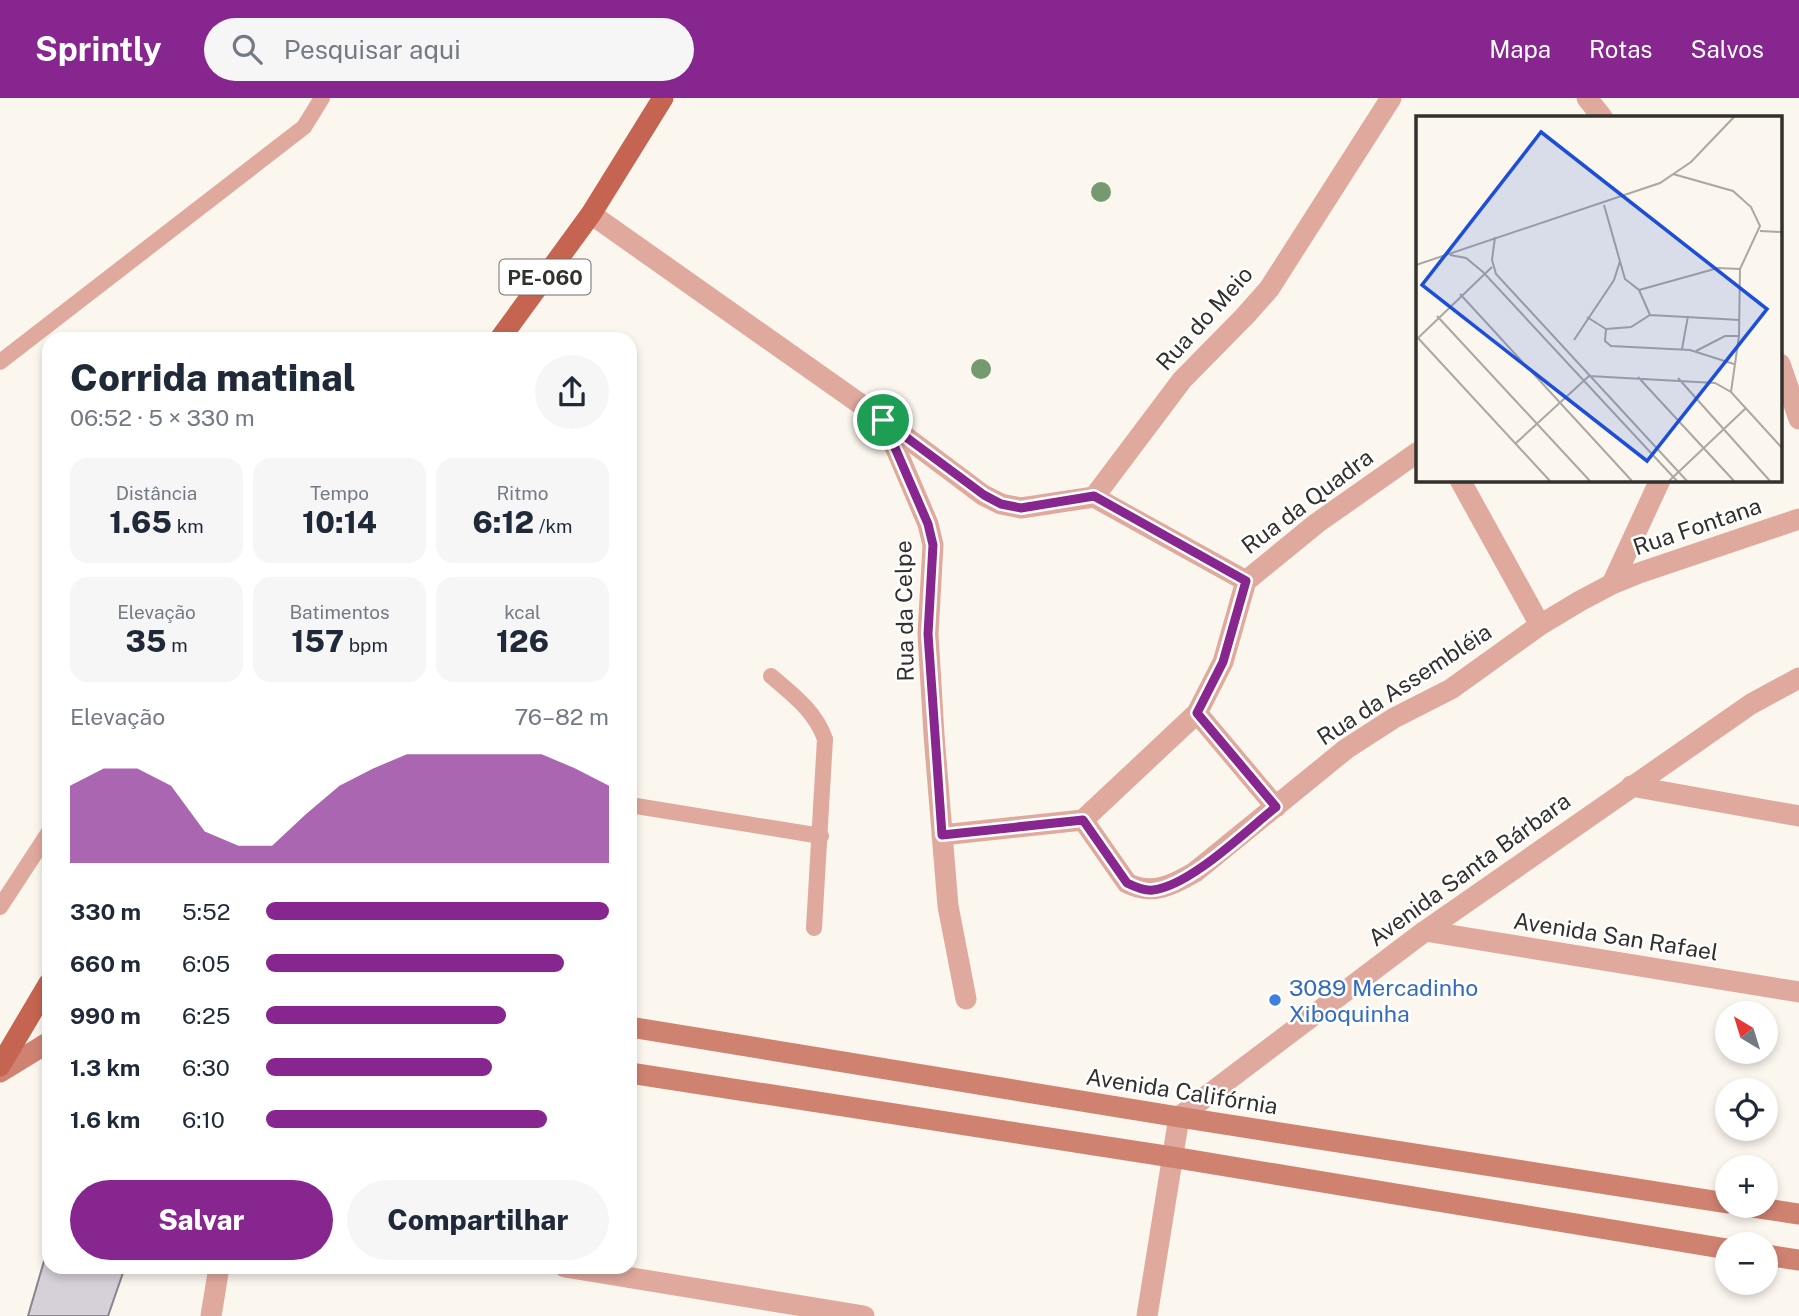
<!DOCTYPE html>
<html lang="pt">
<meta charset="utf-8">
<style>
body{margin:0;font-family:"Public Sans",sans-serif;background:#f6f6f7;color:#1f2937;height:100vh;display:flex;flex-direction:column;font-size:26px;white-space:nowrap}
*{box-sizing:border-box;margin:0}
p{font-size:23px;color:#747a83}
.icon{flex:none;width:38px;height:38px;fill:none;stroke:currentColor;stroke-width:2;stroke-linecap:round;stroke-linejoin:round}
.map{position:relative;flex:1;overflow:hidden}
.side{position:absolute;left:42px;top:234px;width:595px;height:942px;display:flex;flex-direction:column;background:#fff;border-radius:21px;box-shadow:0 4px 10px #0003}
.side>*{flex:none}
.needle{width:46px;rotate:322deg}
.controls{position:absolute;left:1715px;top:903px;display:grid;gap:14px}
.controls a{display:grid;place-items:center;width:63px;height:63px;border-radius:50%;background:#fff;box-shadow:0 4px 10px #0003;font-size:35px}
.pin{position:absolute;display:grid;place-items:center;width:60px;height:60px;color:#fff;margin:-30px;border:4px solid #fff;border-radius:50%;box-shadow:0 2px 7px #0007}
.round{display:grid;place-items:center;flex:none;width:74px;height:74px;border-radius:37px;background:#f6f6f7}
.head{display:flex;align-items:center;justify-content:space-between;height:119px;padding:0 28px}
h1{font-size:38px;font-weight:800;line-height:52px}
.metrics{display:grid;grid-template-columns:repeat(3,1fr);gap:10px;height:119px;padding:7px 28px}
.metrics div{display:grid;align-content:center;border-radius:18px;background:#f6f6f7;text-align:center}
.metrics b{font-size:30px;font-weight:800}
.metrics small{font-size:19px;font-weight:400}
.metrics p{font-size:19px}
.chart{height:196px;padding:14px 28px}
.chart p{display:flex;justify-content:space-between}
.chart svg{width:100%;height:126px;margin-top:7px;fill:#87268f;opacity:.7}
.primary-button{display:flex;gap:14px;margin-top:auto;padding:14px 28px}
.primary-button a{flex:1;height:80px;border-radius:42px;background:#87268f;color:#fff;font-size:28px;font-weight:800;line-height:80px;text-align:center}
.primary-button a+a{background:#f6f6f7;color:#1f2937}
ul{padding:0 28px;list-style:none;font-size:23px}
li{display:grid;grid-template-columns:112px 84px 1fr;align-items:center;height:52px}
li i{height:18px;border-radius:9px;background:#87268f}
header{display:flex;align-items:center;gap:42px;box-sizing:border-box;height:98px;padding:0 35px;background:#87268f;color:#fff}
header strong{font-size:33px}
nav{display:flex;gap:38px;margin-inline-start:auto;font-size:24px}
.search{width:490px;height:63px;background:#f6f6f7;display:flex;align-items:center;gap:18px;box-sizing:border-box;padding:0 24px;border-radius:38px;color:#747a83;font-size:26px}
.map>svg:first-child{display:block}
</style>
<header>
<strong>Sprintly</strong>
<div class="search"><svg class="icon" aria-label="search" viewBox="0 0 24 24"><circle cx="10" cy="10" r="6"/><path d="M15 15l6 6"/></svg>Pesquisar aqui</div>
<nav><a>Mapa</a><a>Rotas</a><a>Salvos</a></nav>
</header>
<div class="map">
<svg width="1799" height="1218" viewBox="0 0 1799 1218">
<rect width="100%" height="100%" fill="#fbf6ee"/>
<path fill="#d6d1d9" stroke="#8a848c" stroke-width="2" d="M49,1146v23h76l-17,49h-80z"/>
<g fill="none" stroke-linecap="round" stroke-linejoin="round">
<path stroke="#e0a99d" stroke-width="16" d="M0,264l304,-235 18,-29
M771,578c22,19 44,35 54,63l-11,189
M630,707l191,31
M0,809l49,-75"/>
<path stroke="#e0a99d" stroke-width="21" d="M1587,0l15,19
M591,116l292,206 100,75 18,9 20,4 73,-11 152,84
M1780,266l19,55
M884,323l44,103 5,21 -5,89 6,101 14,171 18,93
M1460,382l80,145
M1094,399l88,-117 62,-63 25,-28 122,-191
M1612,486l48,-104
M1197,615l79,94
M1631,688l168,30
M1083,722l44,63c25,13 46,2 68,-11l151,-123 48,-31 57,-29 89,-64 40,-24 32,-17 27,-11 160,-54
M942,737l141,-15 114,-107 26,-51 23,-81 71,-58 101,-71
M1425,833l374,61
M565,1169l299,49
M211,1218l8,-49
M1147,1218l32,-199 246,-186 326,-227 48,-26"/>
<path stroke="#d08271" stroke-width="21" d="M630,929l549,90 548,86
M0,974l49,-30
M630,975l542,84 555,92
M1746,1108l53,8
M1766,1157l33,5"/>
<path stroke="#c46451" stroke-width="21" d="M499,242l92,-126 72,-116
M0,968l49,-83"/>
</g>
<g fill="#759a70">
<circle cx="1101" cy="94" r="10"/>
<circle cx="981" cy="271" r="10"/>
</g>
<g fill="none" stroke-linecap="round" stroke-linejoin="round">
<defs>
<path id="route" d="M883,322l101,75 17,9 20,4 73,-12 152,85 -23,81 -26,51 79,94c-29,23 -86,79 -123,83 -9,1 -18,-3 -26,-7l-44,-63 -141,15 -14,-201 5,-89 -5,-21z"/>
</defs>
<use href="#route" stroke="#fff" stroke-width="14"/>
<use href="#route" stroke="#87268f" stroke-width="9"/>
</g>
<circle fill="#3f7fe0" stroke="#fff" stroke-width="2.5" cx="1275" cy="902" r="7"/>
<g text-anchor="middle" dominant-baseline="central" stroke-width="5" stroke-linejoin="round" paint-order="stroke">
<rect fill="#fff" stroke="#706f6c" stroke-width="2" x="499.5" y="161.5" width="91" height="35" rx="5"/>
<g font-size="21" font-weight="bold" fill="#33312d">
<text x="545" y="179">PE-060</text>
</g>
<g font-size="23" fill="#33312d" stroke="#fff">
<text transform="translate(1204 220) rotate(-48)">Rua do Meio</text>
<text transform="translate(1307 403) rotate(-37)">Rua da Quadra</text>
<text transform="translate(1697 428) rotate(-19)">Rua Fontana</text>
<text transform="translate(904 513) rotate(-91)">Rua da Celpe</text>
<text transform="translate(1404 586) rotate(-33)">Rua da Assembléia</text>
<text transform="translate(1469 771) rotate(-36)">Avenida Santa Bárbara</text>
<text transform="translate(1616 838) rotate(9)">Avenida San Rafael</text>
<text transform="translate(1182 993) rotate(9)">Avenida Califórnia</text>
</g>
<g font-size="23" fill="#366cbe" stroke="#fff" text-anchor="start">
<text x="1289" y="889">3089 Mercadinho<tspan x="1289" dy="26">Xiboquinha</tspan></text>
</g>
</g>
<g transform="translate(1416 18)">
<rect width="366" height="366" fill="#fbf6ee"/>
<path fill="none" stroke="#aba7a1" stroke-width="2" d="M257,58l60,17 18,16 9,19 -20,43 -1,67 -8,56M188,89l21,74 14,11 11,25M344,115l22,1M79,121l-3,23 4,14 191,207M34,139l16,3 17,14 194,209M0,149l244,-82 31,-21 43,-45M76,151l-74,71 132,143M223,174l79,-22 22,1M44,178l172,187M21,200l153,165M171,201l19,12 25,-2 19,-12 90,5M190,213l-1,12 6,5 79,4 44,14M158,224l40,-60 6,-19M266,233l6,-33M280,235l29,-15h14M222,261l96,104M262,262l92,103M99,328l74,-68 126,7 16,9 51,56M253,365l77,-73"/>
<path fill="#1d4ed8" fill-opacity="0.15" stroke="#1d4ed8" stroke-width="3.5" d="M125,16l226,177 -120,152 -225,-176z"/>
<rect width="366" height="366" fill="none" stroke="#33312d" stroke-width="3.5"/>
</g>
</svg>
<div class="controls">
<a><svg class="needle" viewBox="-14 -14 28 28"><path d="M0-13l5 13h-10z" fill="#e53935"/><path d="M0 13l5-13h-10z" fill="#747a83"/></svg></a>
<a><svg class="icon" aria-label="locate" viewBox="0 0 24 24"><circle cx="12" cy="12" r="6"/><path d="M12 2v4M12 18v4M2 12h4M18 12h4"/></svg></a>
<a>+</a>
<a>−</a>
</div>
<div class="pin" style="left:883px;top:322px;background:#1e9e55"><svg class="icon" aria-label="arrive" viewBox="0 0 24 24"><path d="M6 21V4h12l-3 4 3 4H6"/></svg></div>
<section class="side">
<div class="head"><div><h1>Corrida matinal</h1><p>06:52 · 5 × 330 m</p></div><a class="round"><svg class="icon" aria-label="share" viewBox="0 0 24 24"><path d="M12 15V3M7 8l5-5 5 5M5 13v7h14v-7"/></svg></a></div>
<div class="metrics">
<div><p>Distância</p><b>1.65<small> km</small></b></div>
<div><p>Tempo</p><b>10:14</b></div>
<div><p>Ritmo</p><b>6:12<small> /km</small></b></div>
</div>
<div class="metrics">
<div><p>Elevação</p><b>35<small> m</small></b></div>
<div><p>Batimentos</p><b>157<small> bpm</small></b></div>
<div><p>kcal</p><b>126</b></div>
</div>
<div class="chart"><p><span>Elevação</span>76–82 m</p>
<svg viewBox="0 0 160 44" preserveAspectRatio="none"><path d="M0 44V17L10 11L20 11L30 17L40 33L50 38L60 38L70 27L80 17L90 11L100 6L110 6L120 6L130 6L140 6L150 11L160 17V44z"/></svg>
</div>
<ul>
<li><b>330 m</b>5:52<i style="width:100%"></i></li>
<li><b>660 m</b>6:05<i style="width:87%"></i></li>
<li><b>990 m</b>6:25<i style="width:70%"></i></li>
<li><b>1.3 km</b>6:30<i style="width:66%"></i></li>
<li><b>1.6 km</b>6:10<i style="width:82%"></i></li>
</ul>
<div class="primary-button"><a>Salvar</a><a>Compartilhar</a></div>
</section>
</div>
